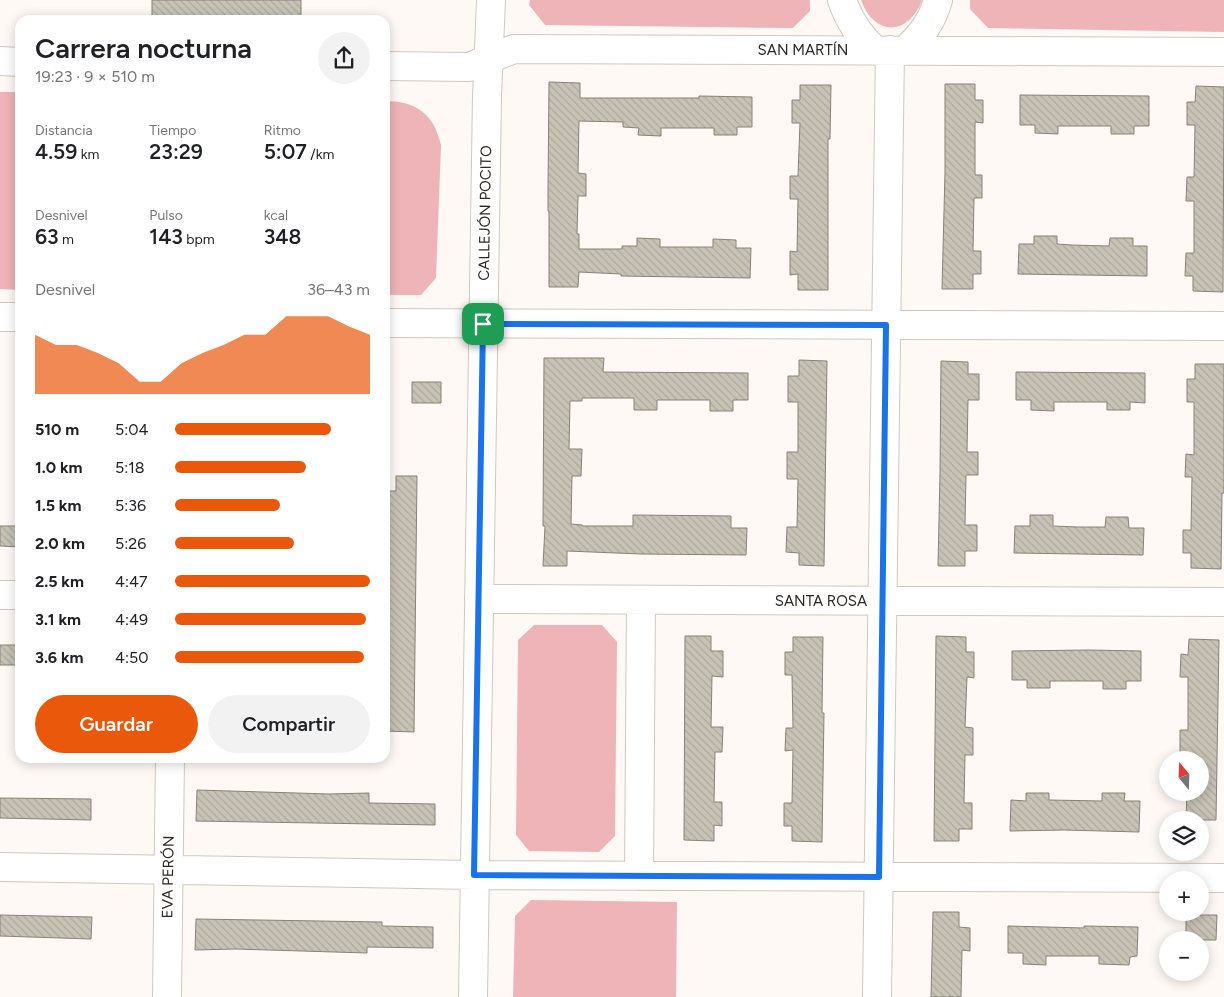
<!DOCTYPE html>
<html lang="es">
<meta charset="utf-8">
<style>
body{margin:0;font-family:Figtree,sans-serif;background:#f2f2f2;color:#202124;height:100vh;display:flex;flex-direction:column;font-size:19px;white-space:nowrap}
*{box-sizing:border-box;margin:0}
p{font-size:16px;color:#757577}
.icon{flex:none;width:28px;height:28px;fill:none;stroke:currentColor;stroke-width:2;stroke-linecap:round;stroke-linejoin:round}
.map{position:relative;flex:1;overflow:hidden}
.side{position:absolute;left:15px;top:15px;width:375px;height:748px;display:flex;flex-direction:column;background:#fff;border-radius:15px;box-shadow:0 2px 12px #0003}
.side>*{flex:none}
.needle{width:32px;rotate:341deg}
.controls{position:absolute;left:1159px;top:751px;display:grid;gap:10px}
.controls a{display:grid;place-items:center;width:50px;height:50px;border-radius:50%;background:#fff;box-shadow:0 2px 12px #0003;font-size:25px}
.pin{position:absolute;display:grid;place-items:center;width:42px;height:42px;color:#fff;margin:-21px;border-radius:10px;box-shadow:0 2px 8px #0006}
.round{display:grid;place-items:center;flex:none;width:52px;height:52px;border-radius:26px;background:#f2f2f2}
.summary{display:flex;align-items:center;justify-content:space-between;height:85px;padding:0 20px}
h1{font-size:28px;font-weight:600;line-height:38px}
.stats{display:grid;grid-template-columns:repeat(3,1fr);gap:8px;height:85px;padding:5px 20px}
.stats div{display:grid;align-content:center}
.stats b{font-size:21px;font-weight:600}
.stats small{font-size:14px;font-weight:400}
.stats p{font-size:14px}
.chart{height:140px;padding:10px 20px}
.chart p{display:flex;justify-content:space-between}
.chart svg{width:100%;height:90px;margin-top:5px;fill:#ea580c;opacity:.7}
.primary-button{display:flex;gap:10px;margin-top:auto;padding:10px 20px}
.primary-button a{flex:1;height:58px;border-radius:30px;background:#ea580c;color:#fff;font-size:20px;font-weight:600;line-height:58px;text-align:center}
.primary-button a+a{background:#f2f2f2;color:#202124}
ul{padding:0 20px;list-style:none;font-size:16px}
li{display:grid;grid-template-columns:80px 60px 1fr;align-items:center;height:38px}
li i{height:12px;border-radius:6px;background:#ea580c}
.map>svg:first-child{display:block}
</style>
<div class="map">
<svg width="1224" height="997" viewBox="0 0 1224 997">
<defs>
<pattern id="building-back-hatch" width="6" height="6" patternUnits="userSpaceOnUse" patternTransform="scale(1.25)"><rect width="6" height="6" fill="#c9c3b7"/><path d="M-1 5l2 2M0 0l6 6M5-1l2 2" fill="none" stroke="#ada89d"/></pattern>
</defs>
<rect width="100%" height="100%" fill="#fef9f5"/>
<path fill="#efb4b8" d="M530,0h280v11l-17,17 -248,-3 -16,-20z
M861,0h61c-13,36 -48,37 -61,0z
M970,0h254v32l-236,-4 -18,-19z
M0,92h20v198l-20,-1z
M385,101c31,0 49,13 56,44l-5,133 -15,17h-36z
M534,625h68l15,17 -2,194 -16,16 -70,-1 -13,-16 2,-195z
M531,900l146,2 -1,95h-163l2,-81z"/>
<path fill="url(#building-back-hatch)" stroke="#878277" d="M152,0h149v20h-149z
M549,82l31,1v15h119v-2l53,1v30h-15v8h-23v-7h-53v8l-23,-1 1,-7 -16,-1v-5l-44,-1 -1,52 8,1v22h-8l-1,38h2v15h43v-3h15v-8l23,1v8h53v-8l23,1v8h15l-1,30 -129,-2v-2l-42,-2 -1,15h-29v-76h-1v-22z
M945,84h30v16h8v23l-8,-1v53h7v23h-8l-1,53h8v23h-8v15h-31l3,-117z
M800,85h31l-1,54h-2v151h-30v-16l-8,1v-24l7,1 1,-53h-8v-23h8l2,-53h-8v-23h8z
M1196,86l28,1 -1,205 -30,-1v-15h-8l1,-23h8v-52h-8l1,-24h7l1,-52h-8v-23h8z
M1020,95l129,1v30h-15v8h-23v-8h-53v8l-23,-1v-8h-15z
M1034,236h23v8l15,1 37,1 1,-8h23v8h14v30l-129,-2 1,-30h15z
M544,358h60l-1,14 145,1v27h-15v11h-23v-11h-53v10h-23v-12h-52v3h-12l-1,48h13l-1,27h-9l-1,48 11,1v1h51v-11l98,1v12h16l-1,27 -105,-1 -74,-3v15h-24l2,-40h-2z
M799,360l28,1 -3,205 -25,-1v-12l-13,-1 1,-25h10l1,-48h-11v-27h11v-50h-10v-26h11z
M941,361l27,1v12h11v26h-11l-1,52h11v23h-12l-1,50h12v26h-12v15h-27l2,-92z
M1195,364h29v129h-2l-1,76 -30,-1v-15h-8v-23h8l1,-53h-7l1,-23 8,1v-53h-7v-23h8z
M1016,372l129,1v30l-15,-1v8h-23v-8h-53v9l-23,-1v-10h-15z
M412,382h29v21h-29z
M396,476h21l-3,256 -29,-1 2,-240h9z
M1030,515h23v11l24,1h28l1,-10h22l1,11h15l-1,27 -129,-2 1,-27h15z
M0,526h20v21l-20,-1z
M685,636h26v15h12v26l-11,-1 -1,51h12l-1,25h-7l-1,50h8v24l-8,-1v16l-30,-1z
M936,636l30,1v15h8v26l-7,-1 -2,50 8,1v27h-8l-1,48h8v26h-13v12h-25z
M793,637h30l-1,76h2l-2,129 -30,-1v-15h-8v-23h8l1,-53 -8,1 1,-23h7l-1,-53h-7v-23h8z
M1189,639l30,1 -3,180h-30l1,-28h13v-32h-13v-7h-7v-23h8v-53h-8l1,-23 7,1z
M0,645h20v20h-20z
M1088,650l53,1v30h-15v8h-23v-8h-53v7h-23v-8h-15v-29z
M197,790l132,4 40,-1v10l66,1v21l-239,-4z
M1026,793h23v7l53,1v-8h23l-1,8h16l-1,31 -75,-2 -54,1 1,-31 15,1z
M0,798l91,1v21l-91,-2z
M933,912h26v15l11,1v23l-8,-1 -1,47h-30z
M0,915l92,2 -1,22 -91,-3z
M1186,915h31l-1,25h-30z
M196,919l186,3v4l51,1v21l-66,-1v6l-132,-4 -40,1z
M1008,926l76,2v-2l54,1 -1,29 -7,1 -1,8 -30,-1v-8h-53v9l-23,-1v-11h-15z"/>
<g fill="none" stroke-linecap="round" stroke-linejoin="round">
<defs>
<path id="minor" d="M842,0c7,21 18,37 34,51
M904,51c17,-15 28,-29 34,-51
M0,61l20,1
M385,66l84,1 45,-18 710,3
M0,317h20
M385,323l839,3
M0,595h20
M479,599l745,3
M0,867l474,8 750,3
M639,876l2,-276
M167,997l3,-239
M473,997l14,-901 4,-96
M877,997l13,-947"/>
</defs>
<use href="#minor" stroke="#d2c7bf" stroke-width="30"/>
<use href="#minor" stroke="#fff" stroke-width="28"/>
</g>
<g fill="none" stroke-linecap="round" stroke-linejoin="round">
<defs>
<path id="route" d="M483,324l403,1 -7,552 -405,-2z"/>
</defs>
<use href="#route" stroke="#fff" stroke-width="10"/>
<use href="#route" stroke="#1a73e8" stroke-width="6"/>
</g>
<g text-anchor="middle" dominant-baseline="central" stroke-width="5" stroke-linejoin="round" paint-order="stroke">
<g font-size="15" fill="#2b2724" stroke="#fff">
<text x="803" y="50">SAN MARTÍN</text>
<text transform="translate(485 213) rotate(-89)">CALLEJÓN POCITO</text>
<text x="821" y="601">SANTA ROSA</text>
<text transform="translate(168 877) rotate(-89)">EVA PERÓN</text>
</g>
</g>
</svg>
<div class="controls">
<a><svg class="needle" viewBox="-14 -14 28 28"><path d="M0-13l5 13h-10z" fill="#e53935"/><path d="M0 13l5-13h-10z" fill="#757577"/></svg></a>
<a><svg class="icon" aria-label="layers" viewBox="0 0 24 24"><path d="M12 4l9 5-9 5-9-5zM3 14l9 5 9-5"/></svg></a>
<a>+</a>
<a>−</a>
</div>
<div class="pin" style="left:483px;top:324px;background:#1e9e55"><svg class="icon" aria-label="arrive" viewBox="0 0 24 24"><path d="M6 21V4h12l-3 4 3 4H6"/></svg></div>
<section class="side">
<div class="summary"><div><h1>Carrera nocturna</h1><p>19:23 · 9 × 510 m</p></div><a class="round"><svg class="icon" aria-label="share" viewBox="0 0 24 24"><path d="M12 15V3M7 8l5-5 5 5M5 13v7h14v-7"/></svg></a></div>
<div class="stats">
<div><p>Distancia</p><b>4.59<small> km</small></b></div>
<div><p>Tiempo</p><b>23:29</b></div>
<div><p>Ritmo</p><b>5:07<small> /km</small></b></div>
</div>
<div class="stats">
<div><p>Desnivel</p><b>63<small> m</small></b></div>
<div><p>Pulso</p><b>143<small> bpm</small></b></div>
<div><p>kcal</p><b>348</b></div>
</div>
<div class="chart"><p><span>Desnivel</span>36–43 m</p>
<svg viewBox="0 0 160 44" preserveAspectRatio="none"><path d="M0 44V15L10 20L20 20L30 24L40 29L50 38L60 38L70 29L80 24L90 20L100 15L110 15L120 6L130 6L140 6L150 11L160 15V44z"/></svg>
</div>
<ul>
<li><b>510 m</b>5:04<i style="width:80%"></i></li>
<li><b>1.0 km</b>5:18<i style="width:67%"></i></li>
<li><b>1.5 km</b>5:36<i style="width:54%"></i></li>
<li><b>2.0 km</b>5:26<i style="width:61%"></i></li>
<li><b>2.5 km</b>4:47<i style="width:100%"></i></li>
<li><b>3.1 km</b>4:49<i style="width:98%"></i></li>
<li><b>3.6 km</b>4:50<i style="width:97%"></i></li>
</ul>
<div class="primary-button"><a>Guardar</a><a>Compartir</a></div>
</section>
</div>
